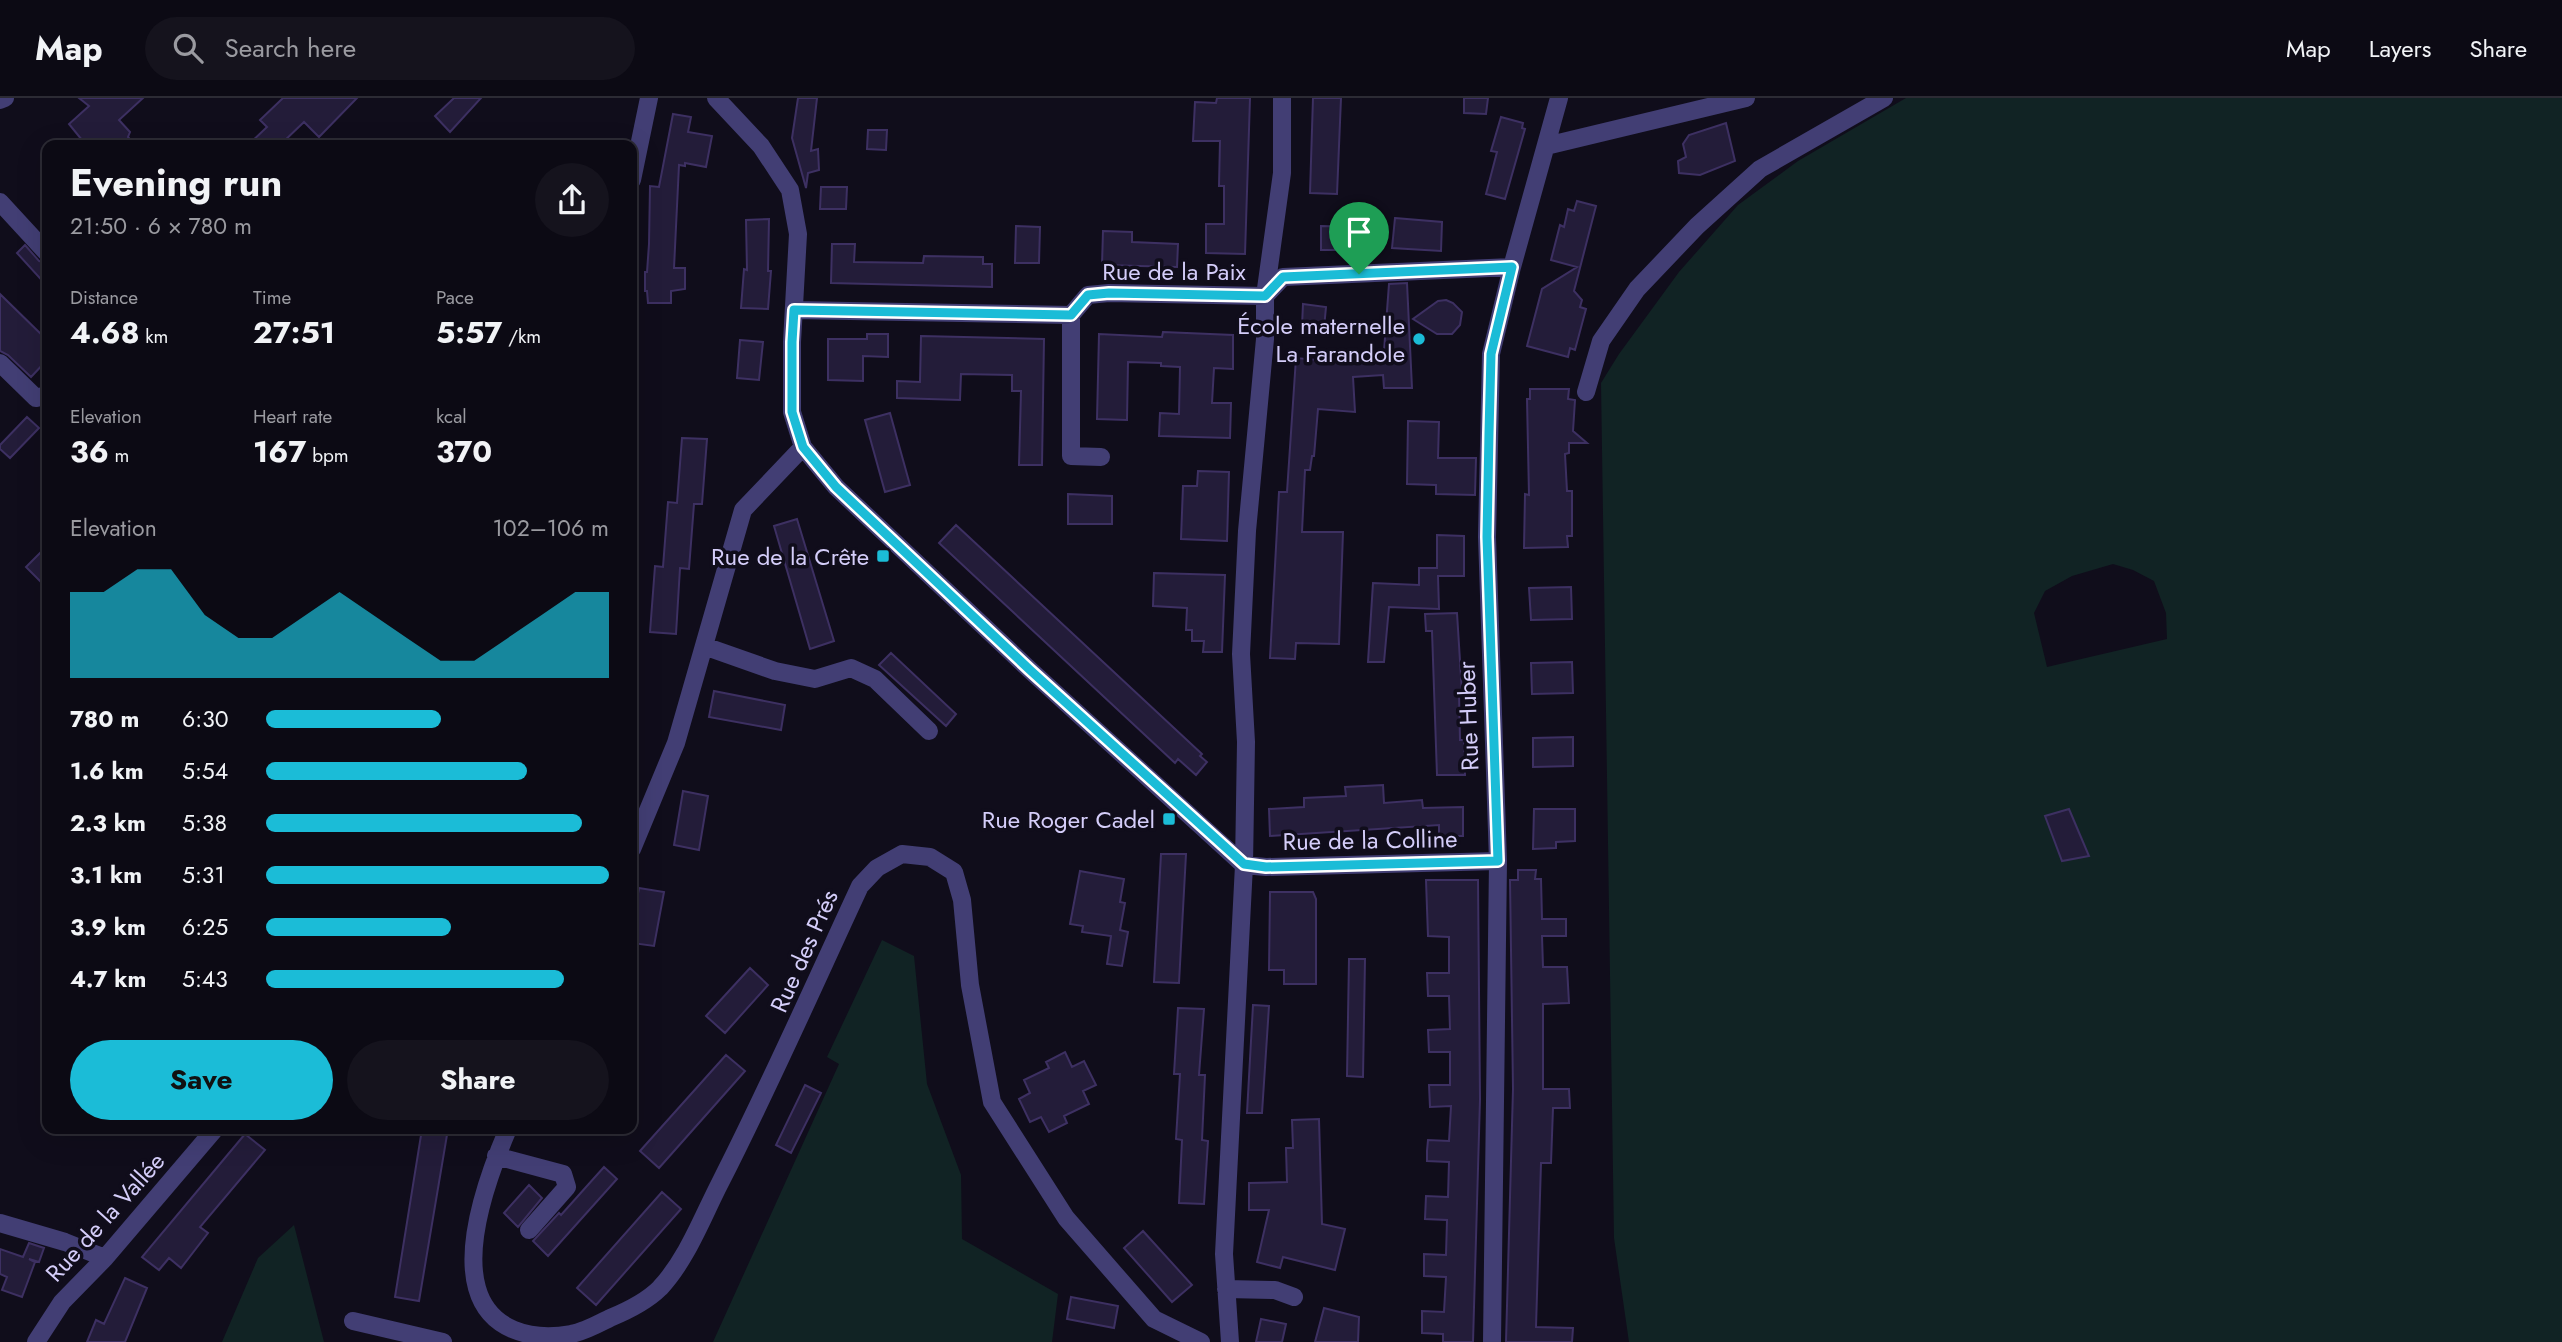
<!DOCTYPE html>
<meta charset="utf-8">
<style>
body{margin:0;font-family:Jost,sans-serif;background:#15131d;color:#f1f3f6;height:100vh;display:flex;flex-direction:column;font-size:26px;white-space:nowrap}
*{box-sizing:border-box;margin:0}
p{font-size:23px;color:#9a9aa0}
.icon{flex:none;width:38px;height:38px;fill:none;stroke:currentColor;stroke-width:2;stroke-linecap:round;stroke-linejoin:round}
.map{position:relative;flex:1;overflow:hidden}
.panel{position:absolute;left:42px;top:42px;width:595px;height:994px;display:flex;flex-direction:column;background:#0c0a14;border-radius:14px;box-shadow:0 7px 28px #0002,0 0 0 2px #2c2b34}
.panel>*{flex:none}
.pin{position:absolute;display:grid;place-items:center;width:60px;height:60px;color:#fff;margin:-72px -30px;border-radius:50% 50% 50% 0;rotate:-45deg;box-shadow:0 0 7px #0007}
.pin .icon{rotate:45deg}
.round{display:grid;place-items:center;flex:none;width:74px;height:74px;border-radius:37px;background:#15131d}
.overview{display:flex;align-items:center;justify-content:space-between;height:119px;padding:0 28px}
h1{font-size:38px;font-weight:700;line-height:52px}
.stats{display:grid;grid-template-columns:repeat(3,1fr);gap:10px;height:119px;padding:7px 28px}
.stats div{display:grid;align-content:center}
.stats b{font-size:30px;font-weight:700}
.stats small{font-size:19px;font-weight:400}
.stats p{font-size:19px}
.chart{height:196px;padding:14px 28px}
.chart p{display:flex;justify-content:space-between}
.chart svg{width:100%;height:126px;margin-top:7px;fill:#1bbcd7;opacity:.7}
.cta{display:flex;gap:14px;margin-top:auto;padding:14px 28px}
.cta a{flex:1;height:80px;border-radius:42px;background:#1bbcd7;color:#111;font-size:28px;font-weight:700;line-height:80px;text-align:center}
.cta a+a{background:#15131d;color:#f1f3f6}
ul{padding:0 28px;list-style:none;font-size:23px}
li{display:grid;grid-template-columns:112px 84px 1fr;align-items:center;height:52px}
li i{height:18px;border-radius:9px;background:#1bbcd7}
header{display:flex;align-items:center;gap:42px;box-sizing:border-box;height:98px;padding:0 35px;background:#0c0a14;border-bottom:2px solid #2c2b34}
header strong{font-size:33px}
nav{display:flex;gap:38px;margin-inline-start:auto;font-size:24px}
.search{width:490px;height:63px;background:#15131d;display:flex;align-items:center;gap:18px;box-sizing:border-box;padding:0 24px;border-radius:38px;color:#9a9aa0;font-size:26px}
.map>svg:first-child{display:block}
</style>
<header>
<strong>Map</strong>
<div class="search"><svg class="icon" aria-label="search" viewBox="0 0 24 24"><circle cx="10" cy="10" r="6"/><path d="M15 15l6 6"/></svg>Search here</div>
<nav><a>Map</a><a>Layers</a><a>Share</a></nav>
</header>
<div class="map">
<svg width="2562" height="1244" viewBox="0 0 2562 1244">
<rect width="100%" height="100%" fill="#100d1b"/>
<path fill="#112324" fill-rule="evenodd" d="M1906,0h656v1244h-933l-15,-104 -13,-855 18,-29 60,-82 59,-67 60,-44zM2113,466l20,6 21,11 12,32 1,26 -120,28 -13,-54 11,-22 27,-15z
M882,842l32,16 13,128 34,91 1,64 96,55 -6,48h-339l126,-278 -12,-7z
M294,1127l30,117h-102l36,-84z"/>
<path fill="#231c39" stroke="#3d3062" stroke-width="2" d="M79,0h64l-24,22 11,12 -2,5 7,8h-49l-17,-21 20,-18z
M283,0h74l-38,39 -15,-15 -24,23h-32l19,-18 -7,-7z
M454,0h27l-31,34 -15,-16z
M798,0h19l-6,53 7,-2 1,21 -11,3 -2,15 -14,-50z
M1217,0h33l-5,156 -39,-1v-29h18v-38h-5l1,-45h-27l2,-39 21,1z
M1313,0h28l-4,96 -27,-1z
M1464,0h24l-2,16 -22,-1z
M673,16l18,3 -3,15 24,4 -6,31 -21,-4v3l-6,-1 -5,103h11v21l-14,2v12h-23l-1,-12h-2v-19h2l2,-28 1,-58 9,1z
M1501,19l22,6 -1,5 3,1 -20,70 -19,-5 11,-42 -6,-1z
M1726,25l9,38 -35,14 -21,-2 -1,-12 8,-4 -3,-13 6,-9z
M868,32h19l-1,20 -19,-1z
M821,89h26l-1,22h-26z
M1577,103l19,5 -22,85 8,9 -2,7 6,2 -11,41 -5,-2 -2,9 -41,-11 15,-57 35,-22 -26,-7 9,-35 4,2 4,-18 6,2z
M1395,120l47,4 -1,29 -49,-3z
M769,121l-1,52h3l-3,38 -27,-1 3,-39 3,1 -1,-50z
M1016,128l24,1 -1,36h-24z
M1321,128l42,1 -1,23h-41z
M1103,133l29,1v10l46,2 -1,23 -75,-2z
M832,146h23l-1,18 69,1 1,-7 59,1v7h9v23l-161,-4z
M25,147l14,16 8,3v22l-30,-33z
M1407,185l5,105h-28l-1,-13 -30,2 2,35 -37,-3 -4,47h-2l-2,14h-5l-3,62h41l-4,112 -43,-1 -1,16 -25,-1 9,-166h8l9,-134 56,5 -1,-12h33l5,-67z
M0,196l47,46v20l-16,17 -23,-22 -8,-4z
M1446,202l7,3 9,9 -2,13 -8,9h-15l-24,-15 25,-18z
M1303,206l23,3 -2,21 -22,-2z
M1163,234l70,3v34l-19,-1 -2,35h19l-1,35 -71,-2 1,-23 19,1 1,-47 -19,-1v-3l-33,-1 -1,58 -30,-1 2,-85 63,3z
M867,236h21v23l-25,-1v25l-35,-1v-41h39z
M921,238l123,3 -2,126h-23l2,-74h-9v-16l-51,-1 -1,26 -63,-2v-17l23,1z
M740,242l23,2 -4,38 -22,-2z
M1530,291h39l-1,10 7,1 -2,31 14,12h-18v10l-4,1 2,37h5v45h-5l1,11 -44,1 1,-54 4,1 -2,-96h3z
M890,315l20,72 -25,7 -20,-72z
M27,319l12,11 -29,30 -10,-9v-4z
M1408,323l31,1 -1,36h38l-1,37 -39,-1v-9l-29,-1z
M682,340l25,1 -5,65h-8l-5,65 -9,-1 -4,66 -26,-2 5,-66 8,1 5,-65 9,1z
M1198,373l31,1 -2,69 -46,-2 2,-53h14z
M1068,396l44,2v28h-44z
M797,421l37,122 -24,8 -36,-123z
M956,427l246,229 -2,2 7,6 -11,13 -18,-16 -3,4 -236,-220z
M1437,437l27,1v40h-26l1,33 -50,-2 -5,55h-16l5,-79 46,2v-17h18z
M47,448v42l-21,-21z
M1154,475l71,2 -3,77h-19l1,-11h-12v-11h-6l1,-22 -34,-2z
M1571,489l1,32 -41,1 -2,-32z
M1457,515l5,80h-3l1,47h4l1,35h-28l-5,-144h-6l-1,-17z
M891,555l65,61 -10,12 -67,-61z
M1572,564l1,31 -41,1 -1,-31z
M714,593l71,14 -4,25 -72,-13z
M1573,639v29l-40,1v-29z
M1383,687l1,18 38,-3 1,8 40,-1v29h-24v-11l-169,11 -1,-27 35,-2v-9l42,-2 -1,-9z
M683,693l25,5 -9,54 -25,-5z
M1534,711h41v32l-19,1v6l-23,1z
M2069,711l20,47 -27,5 -17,-45z
M1161,756h25l-7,129 -25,-1z
M1518,772h18l-1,9h6l1,40h24v17h-24l1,31h24l2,36 -26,1v85h26l1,19h-17l-2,55h-10l-5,164 37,1 -1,14h-66l7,-253 -3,-209h8z
M1080,773l44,8 -4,23 5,1 -5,27 8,2 -6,34 -15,-2 4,-28 -29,-4 1,-6 -13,-2z
M1426,782h52l2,219 -7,243h-30v-8l-21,-1v-22l22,1 2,-35 -22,-1v-22l22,1 1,-35 -22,-1 1,-23 22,1 1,-35 -22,-1v-10l1,-11 21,1 2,-35 -21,1 -1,-22h21v-33h-21l-1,-22 22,-1 -1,-33h-21l-1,-23h22v-36l-21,-1z
M639,790l25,4 -10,54 -22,-3v-16z
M1270,794h43l3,7v85h-32v-14h-15z
M1349,861h16l-2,118 -16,-1z
M750,870l18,17 -43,48 -19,-17z
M1253,907l16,1 -7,107h-15z
M1178,910l26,1 -5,66h6l-3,65 6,1 -4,63 -25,-1 3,-63 -6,-1 4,-65h-6z
M1065,954l7,15 12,-6 12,24 -13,6 6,13 -25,12 3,7 -18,9 -8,-15 -11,5 -11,-23 11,-6 -6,-13 25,-12 -3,-6z
M726,957l19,16 -86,97 -19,-17z
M805,987l16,8 -30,60 -15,-8z
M1319,1021l3,105 23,5 -10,41 -52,-13 -3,11 -23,-6 12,-52h-20v-27l38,-1 -1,-34h7l-1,-28z
M422,1031h26l-29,172 -24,-4z
M245,1036l20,16 -65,77 8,6 -27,35 -12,-10 -10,12 -17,-13z
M604,1069l13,12 -69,77 -15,-15 26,-28 2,2z
M529,1087l13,13 -24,29 -14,-14z
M662,1094l19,17 -85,96 -19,-17z
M1143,1133l49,54 -20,17 -48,-54z
M29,1145l15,5 -5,14 -10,-3 6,3 -13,35 -20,-7 5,-13 -7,-3v-25l23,8z
M125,1180l22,10 -22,54h-38l9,-22 8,4z
M1071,1199l47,9 -4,22 -47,-9z
M1324,1210l35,9 -1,25h-43z
M1261,1221l25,5 -4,18h-26z"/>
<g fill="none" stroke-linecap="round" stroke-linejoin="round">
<path stroke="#423e74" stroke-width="18" d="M716,0l45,48 29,44 8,44 -6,108v70l11,35 33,40 194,183 214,195
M0,2l5,-2
M1546,48l200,-48
M632,82l17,-82
M0,104l47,51
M794,212l277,5 17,-20 21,-2 156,3 18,-19 229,-10
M1071,217v141l30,1
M0,265l36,35 11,-3
M1586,294l15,-51 36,-52 60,-63 63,-57 124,-71
M704,548l71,25 40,8 36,-11 24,11 54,52
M632,751l44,-106 67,-233 60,-63
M1244,767l22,2 232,-6
M508,1031c-18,42 -44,113 -31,159 12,43 55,53 94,46 13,-2 27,-10 39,-16 17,-7 36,-16 50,-30 27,-29 42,-70 60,-105 50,-98 94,-198 140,-297l17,-18 25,-14 28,3 24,15 8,28 8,85 22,117 74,116 88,101 47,23
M496,1058l67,18 4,13 -38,43
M0,1125l65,19 40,16
M1226,1191l49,1 19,7
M353,1223l90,21
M36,1244l26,-40 43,-44 110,-129
M1230,1244l-6,-88 20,-389 2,-123 -5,-88 6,-123 18,-192v-43l17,-123v-75
M1492,1244l6,-481 -11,-324 4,-183 21,-87 47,-169"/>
</g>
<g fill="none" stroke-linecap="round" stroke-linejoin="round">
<defs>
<path id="route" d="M1512,169l-21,87 -2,79 -2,104 11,324 -232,6 -22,-3 -214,-194 -194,-183 -33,-40 -11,-35v-70l2,-32 277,5 17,-20 21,-2 156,3 18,-19z"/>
</defs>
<use href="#route" stroke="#fff" stroke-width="14"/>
<use href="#route" stroke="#1bbcd7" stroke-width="9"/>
</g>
<g fill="#1bbcd7" stroke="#100d1b" stroke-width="2.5">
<circle cx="1419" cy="241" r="7"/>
<rect x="876" y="451" width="14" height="14" rx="3.5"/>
<rect x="1162" y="714" width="14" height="14" rx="3.5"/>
</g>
<g text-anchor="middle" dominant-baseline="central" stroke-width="7" stroke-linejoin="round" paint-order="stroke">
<g font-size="24" fill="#d4cdf9" stroke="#100d1b">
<text x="1174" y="173">Rue de la Paix</text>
<text transform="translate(1468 618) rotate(-92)">Rue Huber</text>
<text transform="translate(1370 742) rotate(-1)">Rue de la Colline</text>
<text transform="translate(804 853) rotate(-66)">Rue des Prés</text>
<text transform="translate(105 1119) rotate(-48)">Rue de la Vallée</text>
</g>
<g font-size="24" fill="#d4cdf9" stroke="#100d1b" text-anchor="end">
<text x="1405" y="227">École maternelle<tspan x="1405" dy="28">La Farandole</tspan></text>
<text x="869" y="458">Rue de la Crête</text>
<text x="1155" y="721">Rue Roger Cadel</text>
</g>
</g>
</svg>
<div class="pin" style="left:1359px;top:176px;background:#1e9e55"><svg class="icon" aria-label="arrive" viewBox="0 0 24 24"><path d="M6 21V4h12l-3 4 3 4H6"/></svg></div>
<section class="panel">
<div class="overview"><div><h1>Evening run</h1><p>21:50 · 6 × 780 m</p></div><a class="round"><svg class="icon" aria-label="share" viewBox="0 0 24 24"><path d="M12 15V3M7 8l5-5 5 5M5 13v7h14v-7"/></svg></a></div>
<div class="stats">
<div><p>Distance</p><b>4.68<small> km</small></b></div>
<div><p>Time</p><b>27:51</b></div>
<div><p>Pace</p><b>5:57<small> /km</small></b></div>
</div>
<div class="stats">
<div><p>Elevation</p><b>36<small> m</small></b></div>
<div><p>Heart rate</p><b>167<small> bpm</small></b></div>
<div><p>kcal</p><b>370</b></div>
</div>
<div class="chart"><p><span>Elevation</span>102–106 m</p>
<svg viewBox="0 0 160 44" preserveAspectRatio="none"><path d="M0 44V14L10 14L20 6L30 6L40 22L50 30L60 30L70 22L80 14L90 22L100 30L110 38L120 38L130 30L140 22L150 14L160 14V44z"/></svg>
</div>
<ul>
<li><b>780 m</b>6:30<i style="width:51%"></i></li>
<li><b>1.6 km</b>5:54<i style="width:76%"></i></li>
<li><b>2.3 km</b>5:38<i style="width:92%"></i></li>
<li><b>3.1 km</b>5:31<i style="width:100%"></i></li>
<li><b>3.9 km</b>6:25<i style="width:54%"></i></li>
<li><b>4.7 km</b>5:43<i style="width:87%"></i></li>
</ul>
<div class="cta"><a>Save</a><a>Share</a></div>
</section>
</div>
